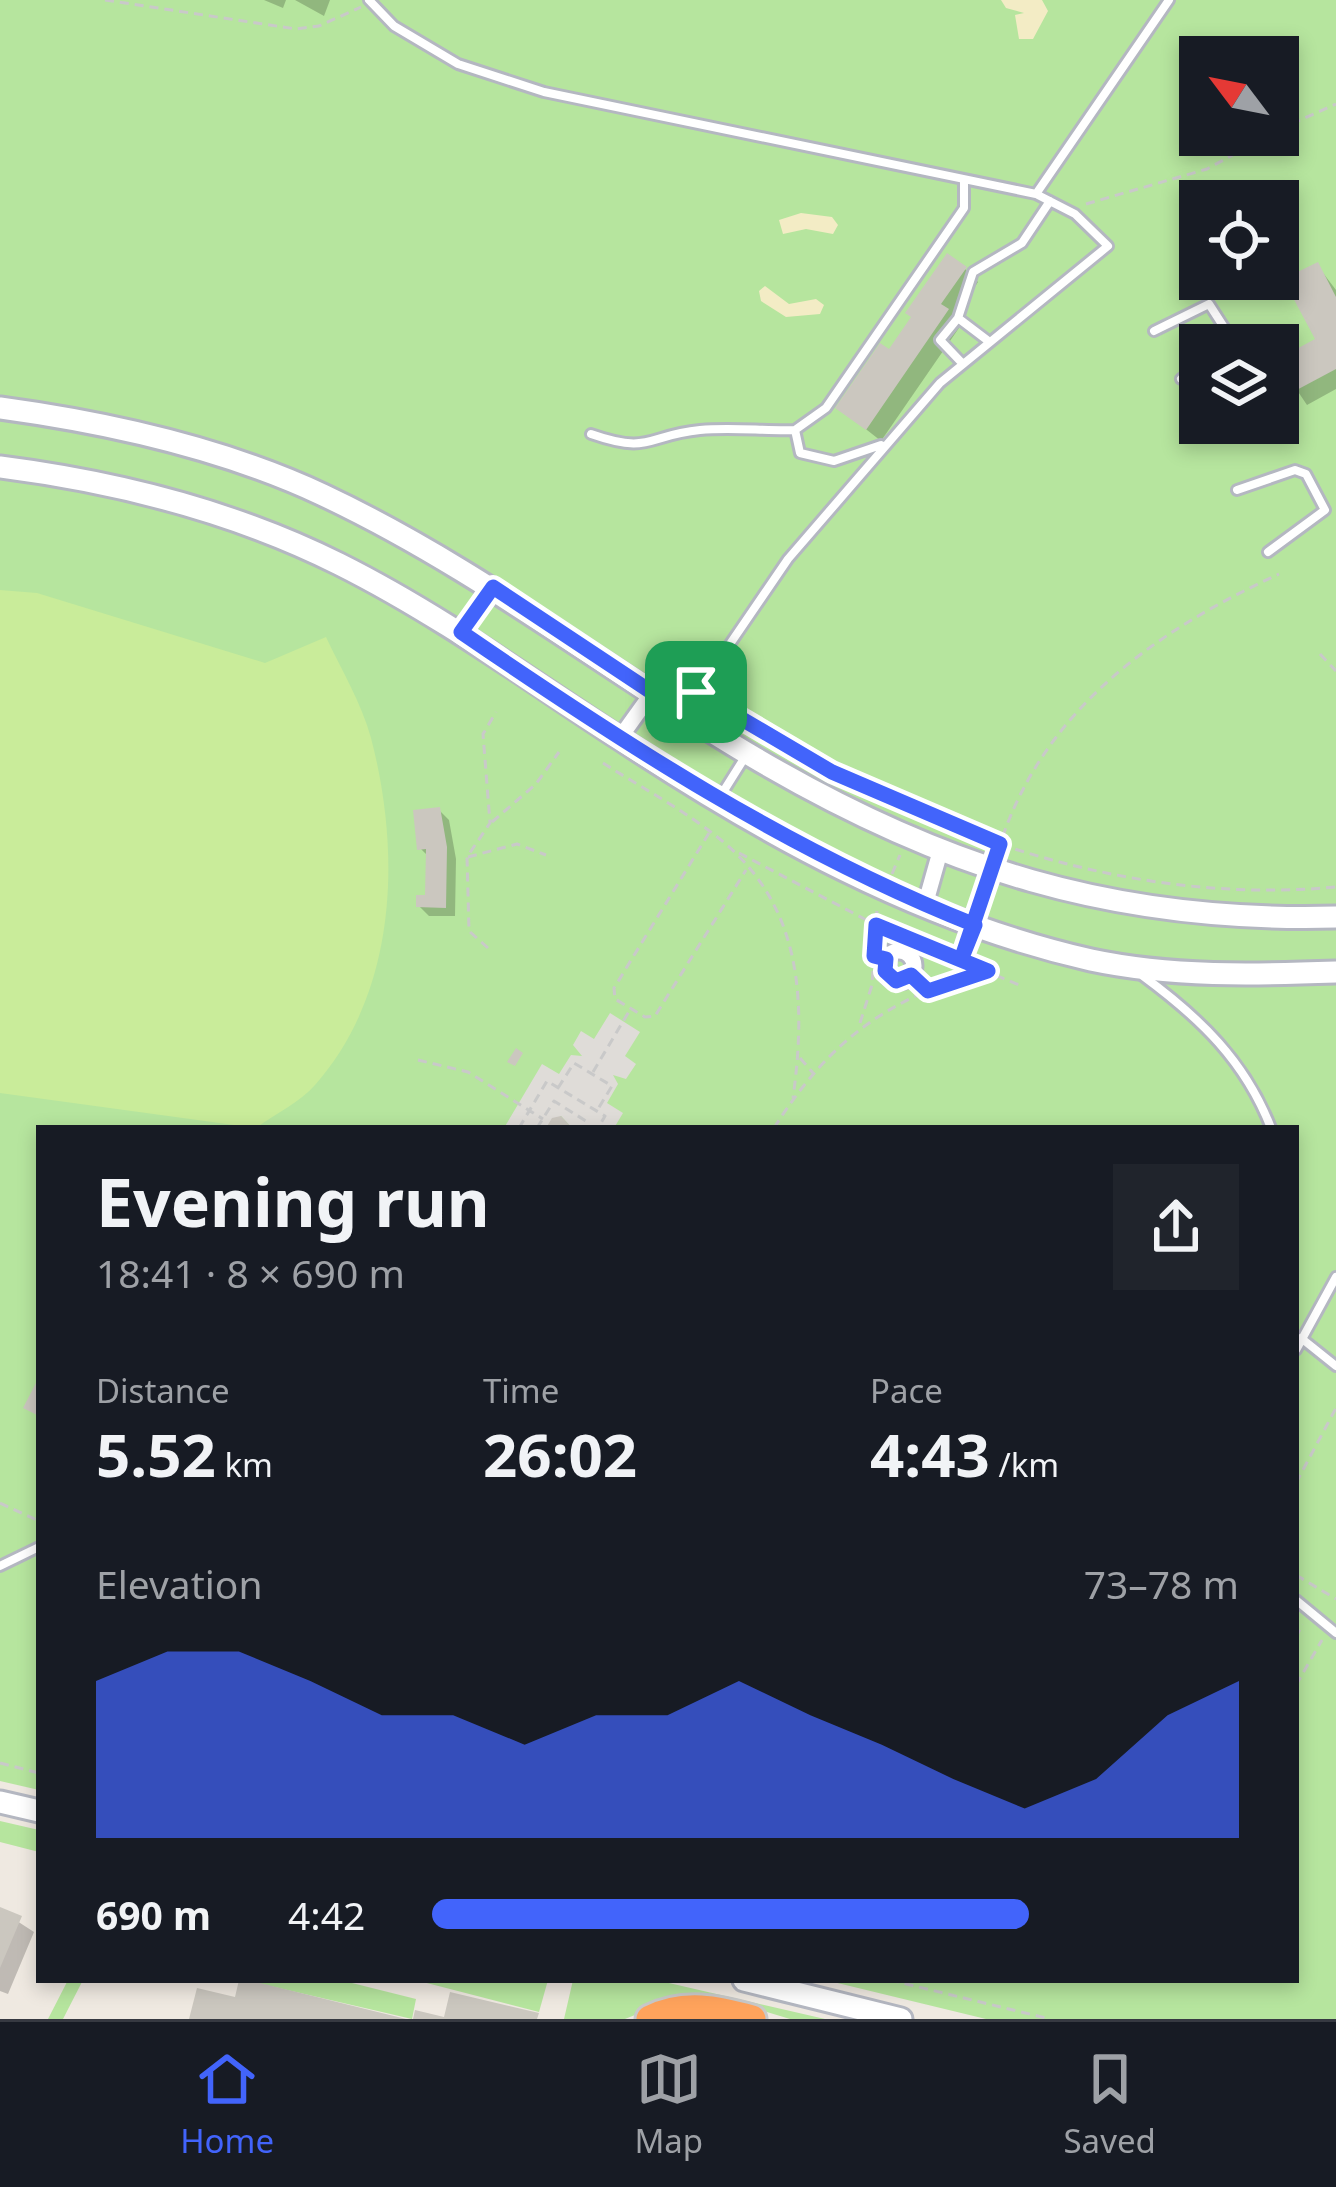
<!DOCTYPE html>
<meta charset="utf-8">
<style>
body{margin:0;font-family:"Noto Sans",sans-serif;background:#20242c;color:#f1f3f6;height:100vh;display:flex;flex-direction:column;font-size:45px;white-space:nowrap}
*{box-sizing:border-box;margin:0}
p{font-size:39px;color:#9ea1a6}
.icon{flex:none;width:66px;height:66px;fill:none;stroke:currentColor;stroke-width:2;stroke-linecap:round;stroke-linejoin:round}
.map{position:relative;flex:1;overflow:hidden}
.panel{position:absolute;left:36px;top:1125px;width:1263px;height:858px;display:flex;flex-direction:column;background:#171b24;border-radius:0px;box-shadow:0 6px 18px #0003}
.panel>*{flex:none}
.needle{width:78px;rotate:302deg}
.buttons{position:absolute;left:1179px;top:36px;display:grid;gap:24px}
.buttons a{display:grid;place-items:center;width:120px;height:120px;border-radius:0px;background:#171b24;box-shadow:0 6px 18px #0003;font-size:60px}
.pin{position:absolute;display:grid;place-items:center;width:102px;height:102px;color:#fff;margin:-51px;border-radius:24px;box-shadow:0 6px 18px #0006}
.round{display:grid;place-items:center;flex:none;width:126px;height:126px;border-radius:0px;background:#20242c}
.overview{display:flex;align-items:center;justify-content:space-between;height:204px;padding:0 60px}
h1{font-size:66px;font-weight:700;line-height:90px}
.stats{display:grid;grid-template-columns:repeat(3,1fr);gap:18px;height:204px;padding:12px 60px}
.stats div{display:grid;align-content:center}
.stats b{font-size:60px;font-weight:700}
.stats small{font-size:33px;font-weight:400}
.stats p{font-size:33px}
.chart{height:336px;padding:24px 60px}
.chart p{display:flex;justify-content:space-between}
.chart svg{width:100%;height:216px;margin-top:12px;fill:#4264fb;opacity:.7}
ul{padding:0 60px;list-style:none;font-size:39px}
li{display:grid;grid-template-columns:192px 144px 1fr;align-items:center;height:90px}
li i{height:30px;border-radius:15px;background:#4264fb}
.menu{display:flex;justify-content:space-around;align-items:center;height:168px;border-top:3px solid #363941;background:#171b24;font-size:33px;color:#9ea1a6}
.menu a{display:grid;justify-items:center;gap:6px}
.menu .current{color:#4264fb}
.map>svg:first-child{display:block}
</style>
<div class="map">
<svg width="1336" height="2019" viewBox="0 0 1336 2019">
<rect width="100%" height="100%" fill="#efe9e1"/>
<path fill="#b6e59e" fill-rule="evenodd" d="M0,0h1336v2019h-350l-161,-39h471v-852h-1257v662l-39,-9zM1200,57h78v78h-78zM1200,201h78v78h-78zM1200,345h78v78h-78z
M0,1821l39,9v22l-39,-10z
M68,1980h15l-20,39h-15z
M244,1980h96l76,19 -4,20z
M548,1980l-9,32 -120,-31v-1z
M573,1980h83l169,39h-35l-78,-24 -30,1 -57,23h-61z"/>
<path fill="#f3ecc5" d="M1042,0l6,11 -15,28h-14l-4,-24 9,-2 -18,-5 -5,-8z
M801,213l31,4 6,8 -5,9 -27,-5 -23,5 -4,-14z
M765,286l24,18 27,-5 8,6 -4,9 -34,3 -25,-16 -2,-10z"/>
<path fill="#c9ec9a" d="M0,590l37,3 228,70 61,-26c15,32 36,67 45,101 30,114 27,253 -56,347 -15,17 -40,29 -59,43l-256,-35z"/>
<path fill="#dfdcd8" d="M610,1013l30,19 -15,24 11,8 -10,15 -13,-4 5,9 -11,19 16,10 -9,15h-42l-11,-12 -14,12h-43l38,-64 17,10 12,-19 11,1 -9,-11 8,-14 13,8z"/>
<path fill="#0003" d="M264,0h22l-3,8z
M295,0h35l-6,16z
M1317,265l19,25v99l-29,16 -29,-43 41,-21z
M965,269l13,13 -24,36 7,7 -80,116 -42,-33z
M439,810l10,10 7,39 -1,57h-26l-10,-10 9,-8 1,-41 -9,-9z
M0,1910l34,22 -26,62 -8,-3z"/>
<path fill="#cbc7bf" d="M1215,180l5,10 6,-3 7,14h-26l-7,-14z
M947,253l20,14 -26,37 8,5 -83,121 -31,-22 45,-65 9,6 22,-32 -6,-4z
M1318,262l18,35v72l-45,24 -13,-34 37,-20 -32,-60z
M440,807l7,40 -1,61 -30,-1v-12h9l1,-46 -9,1 -4,-40z
M516,1048l7,5 -8,13 -8,-4z
M561,1116l11,12h-26l6,-10z
M39,1377v39l-16,-8z
M0,1907l22,9 -22,52z
M239,1980h9l158,39h-217l8,-31 38,9z
M450,1992l89,21 -2,6h-124l2,-9 29,7z"/>
<g fill="none" stroke-linecap="round" stroke-linejoin="round">
<defs>
<path id="lane" d="M369,0l25,26 64,38 86,28 492,102 39,20 33,32 -168,137 -152,176 -103,151
M1036,194l133,-194
M958,318l15,-46 49,-29 28,-42
M1154,331l55,-27 20,31 -4,10
M962,363l-22,-23 18,-22 29,22
M1181,379l19,-15
M591,434c60,21 56,1 109,-4 31,-3 64,1 95,0
M881,445l-47,16 -34,-8 -5,-23 31,-22 138,-200v-28
M1237,490l58,-20 11,4 19,36 -57,42
M718,800l27,-43
M1143,976c57,42 102,85 128,152
M1301,1338l35,28
M1296,1350l40,-73
M0,1566l39,-19
M1296,1600l40,33"/>
<path id="street" d="M461,633l32,-46
M619,739l33,-46
M925,905l15,-53
M884 966a15 15 0 1 1 30 0a15 15 0 1 1-30 0Z"/>
<path id="secondary" d="M0,408c110,15 223,40 323,87 153,72 283,175 427,260 190,113 365,168 586,162
M0,467c117,15 233,44 339,97 98,49 186,113 278,173 145,96 302,184 474,223 80,17 164,15 245,12
M0,1802l39,9
M744,1980l157,39"/>
<path id="highway" d="M650,2019c34,-17 67,-10 102,0"/>
</defs>
<use href="#lane" stroke="#b4b7c1" stroke-width="14"/>
<use href="#street" stroke="#b4b7c1" stroke-width="21"/>
<use href="#secondary" stroke="#b4b7c1" stroke-width="27"/>
<use href="#highway" stroke="#c9c9c9" stroke-width="33"/>
<path stroke="#c9c9c9" stroke-width="3" stroke-dasharray="9 6" stroke-linecap="butt" d="M105,0l191,29 23,-3 42,-19
M1278,130l58,-26
M1086,204l121,-35 62,-34
M1320,654l16,17
M706,699c185,121 405,209 630,188
M603,763c39,25 83,48 118,77 82,67 85,163 72,258
M492,822l44,-38 23,-32
M709,833l-95,155 1,11 30,18 10,-1 91,-146
M998,851c42,-139 155,-219 281,-277
M739,853l137,72 143,60
M468,857l49,-13 29,11
M892,874l8,-19
M981,908l6,-19
M488,948l-19,-17 -2,-74 23,-34 -7,-89 13,-22
M876,956l25,10 26,24
M961,960l6,-15
M860,1023l12,-38 5,-76
M800,1058l13,15
M418,1060l50,12 75,47
M593,1072l38,-64
M558,1088l16,-25 38,23 -14,23
M458,1128h28
M519,1128l28,-47 58,35 -7,12
M537,1128l17,-27 32,20 -4,7
M774,1128c55,-87 114,-131 213,-157
M1296,1483l40,-75
M0,1503l39,18
M1296,1575l40,24
M1296,1638l6,-14
M1296,1685l26,-45
M0,1763l39,10
M890,1980l160,39"/>
<use href="#lane" stroke="#fff" stroke-width="8"/>
<use href="#street" stroke="#fff" stroke-width="15"/>
<use href="#secondary" stroke="#fff" stroke-width="21"/>
<use href="#highway" stroke="#ffa35c" stroke-width="27"/>
</g>
<g fill="none" stroke-linecap="round" stroke-linejoin="round">
<defs>
<path id="route" d="M696,692l-13,21 -190,-126 -32,45c165,113 328,219 514,293l-14,35 27,11 -60,20 -17,-16 -15,6 -11,-10 1,-12 -12,-3 2,-31 85,35 39,-116 -168,-72 -136,-80"/>
</defs>
<use href="#route" stroke="#fff" stroke-width="24"/>
<use href="#route" stroke="#4264fb" stroke-width="15"/>
</g>
</svg>
<div class="buttons">
<a><svg class="needle" viewBox="-14 -14 28 28"><path d="M0-13l5 13h-10z" fill="#e53935"/><path d="M0 13l5-13h-10z" fill="#9ea1a6"/></svg></a>
<a><svg class="icon" aria-label="locate" viewBox="0 0 24 24"><circle cx="12" cy="12" r="6"/><path d="M12 2v4M12 18v4M2 12h4M18 12h4"/></svg></a>
<a><svg class="icon" aria-label="layers" viewBox="0 0 24 24"><path d="M12 4l9 5-9 5-9-5zM3 14l9 5 9-5"/></svg></a>
</div>
<div class="pin" style="left:696px;top:692px;background:#1e9e55"><svg class="icon" aria-label="arrive" viewBox="0 0 24 24"><path d="M6 21V4h12l-3 4 3 4H6"/></svg></div>
<section class="panel">
<div class="overview"><div><h1>Evening run</h1><p>18:41 · 8 × 690 m</p></div><a class="round"><svg class="icon" aria-label="share" viewBox="0 0 24 24"><path d="M12 15V3M7 8l5-5 5 5M5 13v7h14v-7"/></svg></a></div>
<div class="stats">
<div><p>Distance</p><b>5.52<small> km</small></b></div>
<div><p>Time</p><b>26:02</b></div>
<div><p>Pace</p><b>4:43<small> /km</small></b></div>
</div>
<div class="chart"><p><span>Elevation</span>73–78 m</p>
<svg viewBox="0 0 160 44" preserveAspectRatio="none"><path d="M0 44V12L10 6L20 6L30 12L40 19L50 19L60 25L70 19L80 19L90 12L100 19L110 25L120 32L130 38L140 32L150 19L160 12V44z"/></svg>
</div>
<ul>
<li><b>690 m</b>4:42<i style="width:74%"></i></li>
</ul>
</section>
</div>
<nav class="menu">
<a class="current"><svg class="icon" aria-label="home" viewBox="0 0 24 24"><path d="M3 11l9-7 9 7M6 9v11h12V9"/></svg>Home</a>
<a><svg class="icon" aria-label="map" viewBox="0 0 24 24"><path d="M3 6l6-2 6 2 6-2v14l-6 2-6-2-6 2zM9 4v14M15 6v14"/></svg>Map</a>
<a><svg class="icon" aria-label="saved" viewBox="0 0 24 24"><path d="M7 4h10v16l-5-4-5 4z"/></svg>Saved</a>
</nav>
